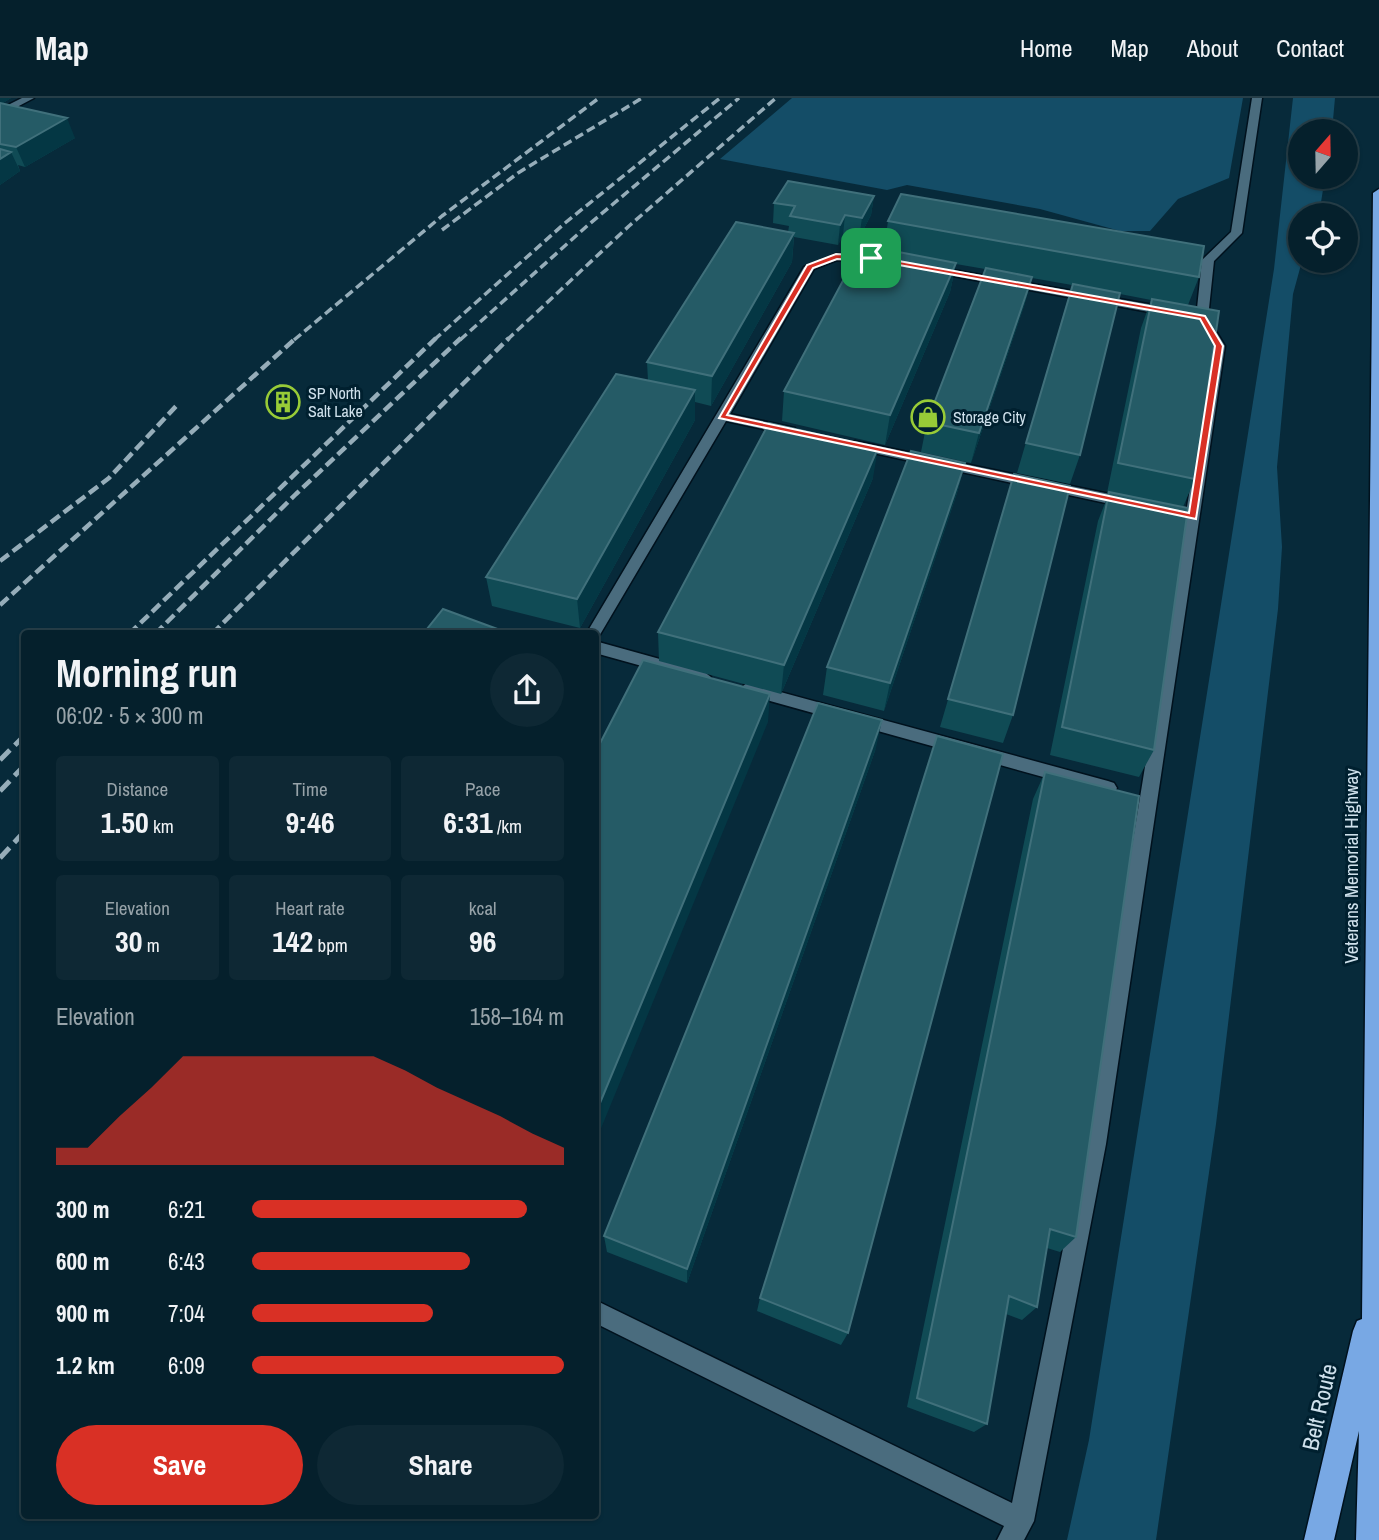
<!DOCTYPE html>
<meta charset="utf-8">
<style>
body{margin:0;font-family:"Archivo Narrow",sans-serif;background:#0e2834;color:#f1f3f6;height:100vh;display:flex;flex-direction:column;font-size:26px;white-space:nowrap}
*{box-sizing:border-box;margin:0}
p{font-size:23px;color:#97a3a9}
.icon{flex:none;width:38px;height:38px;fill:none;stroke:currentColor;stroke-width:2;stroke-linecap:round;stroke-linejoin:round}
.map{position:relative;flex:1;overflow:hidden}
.sheet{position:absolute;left:21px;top:532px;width:578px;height:889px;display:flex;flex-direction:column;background:#05202c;border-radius:7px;box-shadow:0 2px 5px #0004,0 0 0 2px #263e48}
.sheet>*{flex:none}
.needle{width:46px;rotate:20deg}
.buttons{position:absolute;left:1288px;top:21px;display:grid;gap:14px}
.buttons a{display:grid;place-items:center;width:70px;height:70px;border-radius:50%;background:#05202c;box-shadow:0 2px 5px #0004,0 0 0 2px #263e48;font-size:35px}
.pin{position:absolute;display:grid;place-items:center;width:60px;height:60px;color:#fff;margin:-30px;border-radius:14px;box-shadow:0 4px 10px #0006}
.round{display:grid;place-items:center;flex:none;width:74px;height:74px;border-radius:37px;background:#0e2834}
.head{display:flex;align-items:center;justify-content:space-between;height:119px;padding:0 35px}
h1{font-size:38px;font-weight:700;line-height:52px}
.figures{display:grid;grid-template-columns:repeat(3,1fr);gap:10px;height:119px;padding:7px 35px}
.figures div{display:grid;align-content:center;border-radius:7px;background:#0e2834;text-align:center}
.figures b{font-size:30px;font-weight:700}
.figures small{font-size:19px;font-weight:400}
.figures p{font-size:19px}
.chart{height:196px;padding:14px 35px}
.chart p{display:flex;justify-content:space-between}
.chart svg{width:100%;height:126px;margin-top:7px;fill:#d93025;opacity:.7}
.primary-button{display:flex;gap:14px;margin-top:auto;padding:14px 35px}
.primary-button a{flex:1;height:80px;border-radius:42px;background:#d93025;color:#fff;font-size:28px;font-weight:700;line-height:80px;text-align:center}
.primary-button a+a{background:#0e2834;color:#f1f3f6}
ul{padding:0 35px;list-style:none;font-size:23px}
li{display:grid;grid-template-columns:112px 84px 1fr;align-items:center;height:52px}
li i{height:18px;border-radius:9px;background:#d93025}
header{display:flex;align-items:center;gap:42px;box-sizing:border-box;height:98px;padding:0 35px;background:#05202c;border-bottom:2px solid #263e48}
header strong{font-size:33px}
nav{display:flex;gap:38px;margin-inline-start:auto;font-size:24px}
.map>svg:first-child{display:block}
</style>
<header>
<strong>Map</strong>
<nav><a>Home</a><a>Map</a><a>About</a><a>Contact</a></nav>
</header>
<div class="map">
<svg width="1379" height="1442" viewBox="0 0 1379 1442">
<rect width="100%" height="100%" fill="#072a3a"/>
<path fill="#144d67" d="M792,0h451l-14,80 -51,21 -28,32h-30l-80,-22 -133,-24 -20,5 -167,-31z
M1293,0h42l-3,33h-32v46h25l-6,38h-19l2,46 -9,33 -16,173 5,80 -4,62 -62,515 -60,416h-89l22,-100 185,-1171z"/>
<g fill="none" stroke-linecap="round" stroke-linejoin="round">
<defs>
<path id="minor" d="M22,0h12l-34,18v-7z
M1252,0h10l-20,135 -28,28 -6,57 17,28 -119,798 -72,377 -10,19h-27l7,-14 -409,-203v-23l417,203 72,-359 129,-798 -17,-28 6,-58 29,-28z
M836,156l43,2 6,3 -6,3 -42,-2 -23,9 -84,145 65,14 2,3 -7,4 -64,-14 -128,217 -3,1v-5h-9l218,-367z
M930,168l241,42 6,4 -6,4 -245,-45v-4z
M855,343l274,57 7,5 -7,5 -279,-60 -2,-3z
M595,543l108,30 8,6 -8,6 -108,-30z
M747,585l361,98 6,2 3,5 -3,5 -6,2 -367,-102 -2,-4z"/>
<path id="highway" d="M1379,91v1351h-23l3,-109 -25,109h-30l49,-209 4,-10 5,-2 11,-1126z"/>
</defs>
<use href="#minor" stroke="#00111d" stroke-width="3"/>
<use href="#highway" stroke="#00111d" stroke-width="3"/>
<use href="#minor" fill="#4a6c7e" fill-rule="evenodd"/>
<use href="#highway" fill="#78a8e4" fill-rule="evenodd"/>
<path stroke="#96adb9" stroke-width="3.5" stroke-dasharray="9 4.5" stroke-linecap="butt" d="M442,132l76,-57 124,-75
M294,242l148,-124 157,-118
M434,242l131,-117 155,-125
M460,242l127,-114 152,-128
M507,242l122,-114 147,-128"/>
<path stroke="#96adb9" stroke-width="4.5" stroke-dasharray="11 5" stroke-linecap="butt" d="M0,463l109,-83 70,-75
M0,507l296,-267
M129,536l307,-296
M155,536l141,-140 165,-156
M212,536l297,-296"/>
<path stroke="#96adb9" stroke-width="5" stroke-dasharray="14 7" stroke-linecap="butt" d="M0,662l24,-24
M0,693l24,-25
M0,760l24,-26"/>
</g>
<path fill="#104b55" d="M0,0h11l-8,5 72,35 -50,29 -7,-2 2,6 -20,14z
M874,98l-3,19 -12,23 -16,-3 -5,10 -44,-8 -2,25 -81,144 -16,-4v18l-115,208 -88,-22 -6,-29 162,-196 -1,-19 141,-130 1,-6 -16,-3 1,-20z
M888,123l311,56 -11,28 7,174 -12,28 -29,243 -15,27 -89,-22 48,-234 11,-28h-2l34,-165 10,-28 -31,-6 -40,161 -10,29 -53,-11 55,-188 -40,-7 -8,28 -53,157 -50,-11 6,-30 58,-153 -29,-5 -6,28 -65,153 -103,-24 2,-30 100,-142z
M291,290l3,11 -9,8 -11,-3 -4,-10z
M965,365l-8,30 -73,218 -61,-16 4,-28z
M1014,376l-1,241 -10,28 -63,-16z
M873,380l-92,216 -122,-33 -1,-29z
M876,650l-189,535 -80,-31 -3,-16z
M1045,674l31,465 -16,15 -13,-4 -10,59 -15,13 -16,-6 -19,110 -13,8 -67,-25 126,-608z
M760,1200l88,35 -7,12 -84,-34z"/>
<path fill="#043744" d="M0,0h11l-11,7z
M67,20l8,20 -50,29 -9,-20z
M11,54l9,19 -20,14v-26z
M874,98l-3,19 -12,23 3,-20z
M845,117l-2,20 -5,10 2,-20z
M794,135l-2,29 -81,144 1,-30z
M956,165l-6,29 -65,153 5,-30z
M1032,179l-8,29 -53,157 8,-30z
M291,290l3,11 -9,8 -4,-10z
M695,292v30l-115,208 -3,-29z
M878,350l-5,30 -92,216 3,-29z
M965,365l-8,30 -73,218 6,-28z
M770,596l-2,28 -173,421v-28z
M882,622l-6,28 -189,535v-14z"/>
<path fill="#255b66" stroke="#40707b" stroke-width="2" d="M0,5l67,15 -51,29 -16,-3z
M0,51l11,3 -11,7z
M788,83l86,15 -12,22 -17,-3 -5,10 -50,-9 5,-10 -21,-3z
M901,96l303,52 -5,31 -311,-56z
M736,124l58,11 -82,143 -65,-14z
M862,147l94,18 -66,152 -106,-24z
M986,170l46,9 -53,156 -52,-11z
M1073,186l47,9 -40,162 -54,-12z
M1152,201l67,12 -24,168 -77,-16z
M616,276l79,16 -118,209 -91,-22z
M280,287l11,3 -10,9 -11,-3z
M769,325l109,25 -94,217 -126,-33z
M911,353l54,12 -75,220 -63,-16z
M1014,376l56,12 -57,229 -65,-16z
M1109,394l79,16 -34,242 -92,-23z
M443,511l68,25h-88z
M643,562l127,34 -175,421v-362z
M818,605l64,17 -195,549 -83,-33z
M937,638l66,18 -155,579 -88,-35z
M1045,674l94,24 -63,441 -26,-8 -13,78 -28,-11 -22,128 -70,-26z"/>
<path fill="#d93025" stroke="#fff" stroke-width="2" fill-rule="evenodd" d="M836,156l35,2 334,60 18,30 -27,173 -477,-101 88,-153zM837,161l34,1 329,59 15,27 -26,167 -462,-98 86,-147z"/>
<defs>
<symbol id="building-ring" viewBox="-11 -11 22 22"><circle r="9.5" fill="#00202f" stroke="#98cb37" stroke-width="1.5"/><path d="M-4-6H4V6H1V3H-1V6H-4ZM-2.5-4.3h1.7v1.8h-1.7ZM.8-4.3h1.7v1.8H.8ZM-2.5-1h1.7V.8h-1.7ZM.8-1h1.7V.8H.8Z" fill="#98cb37"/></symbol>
<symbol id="shop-ring" viewBox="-11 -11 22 22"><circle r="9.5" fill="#00202f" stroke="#98cb37" stroke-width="1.5"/><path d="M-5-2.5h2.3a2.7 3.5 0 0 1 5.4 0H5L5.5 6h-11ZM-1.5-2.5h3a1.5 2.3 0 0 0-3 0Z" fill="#98cb37"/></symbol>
</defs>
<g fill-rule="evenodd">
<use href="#building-ring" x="264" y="285" width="38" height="38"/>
<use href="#shop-ring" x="909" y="300" width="38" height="38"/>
</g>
<g text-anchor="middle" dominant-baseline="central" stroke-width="6" stroke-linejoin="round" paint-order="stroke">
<g font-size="16" fill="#cfe1ec" stroke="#00202f" text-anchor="start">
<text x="308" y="295">SP North<tspan x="308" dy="18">Salt Lake</tspan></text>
<text x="953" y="319">Storage City</text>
</g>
<g font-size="19" fill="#cfe1ec" stroke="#00202f">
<text transform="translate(1351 768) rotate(-90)">Veterans Memorial Highway</text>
</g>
<g font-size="23" fill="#cfe1ec" stroke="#00202f">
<text transform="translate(1319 1309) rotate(-77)">Belt Route</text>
</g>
</g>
</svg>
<div class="buttons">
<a><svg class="needle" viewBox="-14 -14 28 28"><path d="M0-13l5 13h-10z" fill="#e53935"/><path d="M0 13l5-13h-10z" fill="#97a3a9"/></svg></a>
<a><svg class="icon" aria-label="locate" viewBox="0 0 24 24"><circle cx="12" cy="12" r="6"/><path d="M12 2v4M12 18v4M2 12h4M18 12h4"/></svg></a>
</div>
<div class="pin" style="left:871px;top:160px;background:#1e9e55"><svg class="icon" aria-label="arrive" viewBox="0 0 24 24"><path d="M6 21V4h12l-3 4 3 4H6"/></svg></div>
<section class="sheet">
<div class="head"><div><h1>Morning run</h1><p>06:02 · 5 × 300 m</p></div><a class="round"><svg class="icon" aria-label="share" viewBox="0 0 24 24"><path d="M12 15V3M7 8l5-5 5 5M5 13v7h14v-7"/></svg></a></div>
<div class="figures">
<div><p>Distance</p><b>1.50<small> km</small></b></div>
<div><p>Time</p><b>9:46</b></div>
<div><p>Pace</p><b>6:31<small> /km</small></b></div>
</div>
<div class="figures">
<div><p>Elevation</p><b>30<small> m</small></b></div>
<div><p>Heart rate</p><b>142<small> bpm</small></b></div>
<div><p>kcal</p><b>96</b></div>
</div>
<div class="chart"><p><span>Elevation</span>158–164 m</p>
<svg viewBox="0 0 160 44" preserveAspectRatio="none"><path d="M0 44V38L10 38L20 27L30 17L40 6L50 6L60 6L70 6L80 6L90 6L100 6L110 11L120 17L130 22L140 27L150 33L160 38V44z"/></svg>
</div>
<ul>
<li><b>300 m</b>6:21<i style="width:88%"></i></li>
<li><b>600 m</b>6:43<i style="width:70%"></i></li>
<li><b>900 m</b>7:04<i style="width:58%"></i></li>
<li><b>1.2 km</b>6:09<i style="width:100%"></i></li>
</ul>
<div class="primary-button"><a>Save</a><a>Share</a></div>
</section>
</div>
